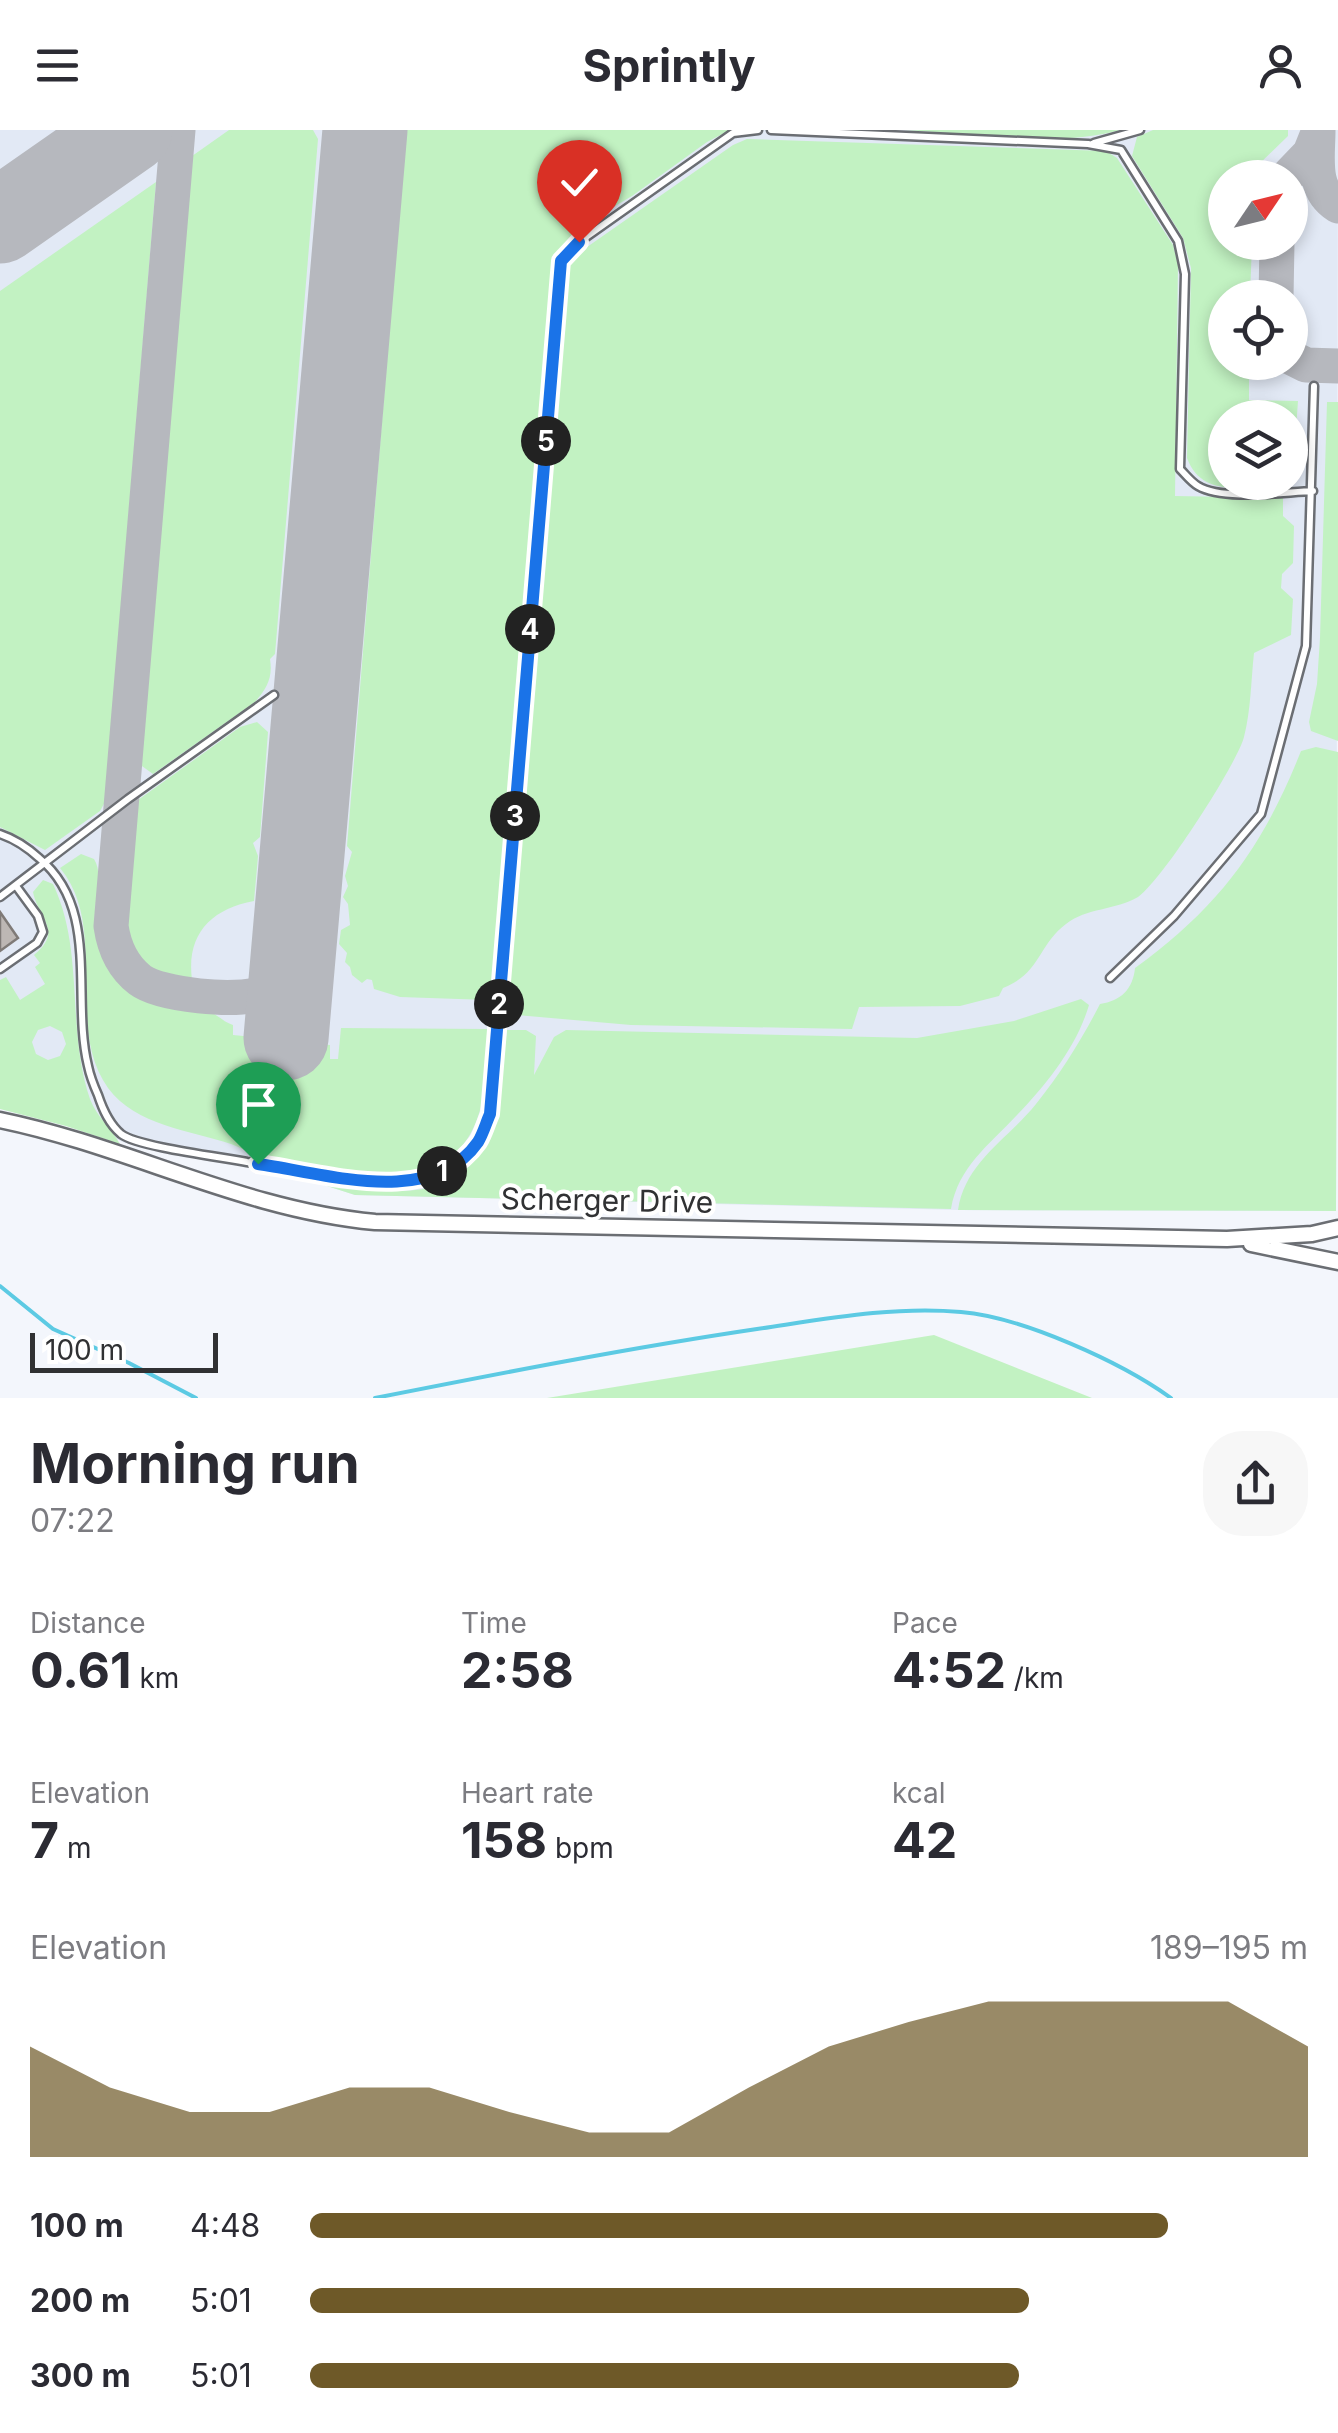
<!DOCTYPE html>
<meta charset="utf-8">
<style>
body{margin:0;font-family:Inter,sans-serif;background:#f7f7f7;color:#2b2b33;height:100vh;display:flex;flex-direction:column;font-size:38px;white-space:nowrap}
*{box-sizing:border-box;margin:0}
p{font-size:32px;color:#7c7c81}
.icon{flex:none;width:55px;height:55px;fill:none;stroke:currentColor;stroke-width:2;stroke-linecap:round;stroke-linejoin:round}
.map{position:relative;height:1268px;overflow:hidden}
.panel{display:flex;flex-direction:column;background:#fff;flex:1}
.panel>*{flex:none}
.needle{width:65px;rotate:55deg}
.tools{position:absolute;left:1208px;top:30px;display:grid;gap:20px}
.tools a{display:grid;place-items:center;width:100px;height:100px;border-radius:50%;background:#fff;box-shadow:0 5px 15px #0003;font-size:50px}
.scale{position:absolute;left:30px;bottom:25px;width:188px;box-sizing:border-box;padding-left:10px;border:5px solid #303133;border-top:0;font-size:28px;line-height:35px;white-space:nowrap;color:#303133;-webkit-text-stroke:8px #fff;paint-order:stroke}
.pin{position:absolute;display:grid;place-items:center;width:85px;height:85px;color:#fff;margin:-102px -42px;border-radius:50% 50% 50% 0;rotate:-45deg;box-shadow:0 0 10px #0007}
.pin .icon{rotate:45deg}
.km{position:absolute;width:50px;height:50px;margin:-25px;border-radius:50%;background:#222;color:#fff;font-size:28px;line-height:50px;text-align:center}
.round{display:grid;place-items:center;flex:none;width:105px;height:105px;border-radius:40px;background:#f7f7f7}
.overview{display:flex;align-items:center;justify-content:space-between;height:170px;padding:0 30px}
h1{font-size:55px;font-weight:700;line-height:75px}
.metrics{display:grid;grid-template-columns:repeat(3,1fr);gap:15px;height:170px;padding:10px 30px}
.metrics div{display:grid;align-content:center}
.metrics b{font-size:50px;font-weight:700}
.metrics small{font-size:28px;font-weight:400}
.metrics p{font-size:28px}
.chart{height:280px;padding:20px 30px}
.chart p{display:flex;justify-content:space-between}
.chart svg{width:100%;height:180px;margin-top:10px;fill:#6e5928;opacity:.7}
ul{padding:0 30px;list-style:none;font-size:32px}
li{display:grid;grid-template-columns:160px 120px 1fr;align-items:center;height:75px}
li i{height:25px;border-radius:12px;background:#6e5928}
header{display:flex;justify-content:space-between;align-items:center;height:130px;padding:0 30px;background:#fff;font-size:45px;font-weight:700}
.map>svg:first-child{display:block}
</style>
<header><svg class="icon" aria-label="menu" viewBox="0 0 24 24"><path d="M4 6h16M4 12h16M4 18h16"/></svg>Sprintly<svg class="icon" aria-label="person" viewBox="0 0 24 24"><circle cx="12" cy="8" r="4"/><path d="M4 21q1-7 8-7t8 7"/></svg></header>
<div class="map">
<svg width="1338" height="1268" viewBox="0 0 1338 1268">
<rect width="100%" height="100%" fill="#f3f6fc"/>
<path fill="#e2e9f5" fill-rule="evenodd" d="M0,0h1338l-2,1081 -378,-1 -603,-15 -59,-19 -171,-33 -9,-4 -20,-27 -96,-30zM1225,48h65v64h-65zM1225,168h65v64h-65zM1225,288h65v64h-65z"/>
<path fill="#c2f2c2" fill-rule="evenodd" d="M229,0h84l5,9 -43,515 -5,5c3,19 -3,29 -15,43l-102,72 -18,-13 33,-394 5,-6 -5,-2 17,-198z
M406,0h324l-23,12 -75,54 -54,32 -19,22 -8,21 -58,716 -5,13 -88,-3 -26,-8 -2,-9 -5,-1 -5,4 -10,-8 -2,-8 -5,-5 2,-9 -8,-9 2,-14 9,-5 -2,-21 -5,-7 5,-11 -3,-10 7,-24 -5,-6z
M904,0h216c-60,18 -152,3 -216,0z
M1153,0h135v6l-32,31 -3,10 -28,1v64l27,1 -2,54 -25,1v64l24,1v37l49,1 -5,71 -3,1v-55h-65v64l48,3c-34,3 -72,11 -86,-27l4,-190 -8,-30 -51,-82 5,-19z
M747,9l359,12 11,7 56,87 5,20 -3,231 108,2v18l11,10 -1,37 -11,11 -1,14 12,11 -2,36 -37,18c-3,27 -3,57 -10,84 -7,27 -83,145 -106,160 -22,13 -52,11 -72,27 -28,21 -26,50 -63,64l-4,8 -39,10 -101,1 -7,22 -221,-4 -126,-11 63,-746 9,-14 156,-109z
M156,52l-51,620 -5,9 -55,39 -45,-23v-536z
M1327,272h11v339l-27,-10 -2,-9 8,-38 3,-46z
M257,592l11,10 -8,105 -7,6 5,13 -4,45c-43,8 -68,33 -62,79 -99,16 -65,-120 -61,-175l109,-78z
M1316,617l22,5 -2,459 -378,-1c7,-48 50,-71 78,-106 25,-31 46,-65 64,-100 21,-3 33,-15 35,-36 84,-61 128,-121 166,-217z
M81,724l13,5c9,14 2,36 1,53 -3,46 25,87 73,95 11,2 27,-1 38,3 10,3 17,12 27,15v10l97,10v14h8l3,-31 147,1c2,125 -38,162 -162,139 -22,-4 -46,-6 -67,-12 -10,-3 -19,-9 -28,-12 -41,-14 -95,-18 -123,-56 -45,-64 2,-160 -48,-220z
M43,750l10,4c32,67 13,145 37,215 7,18 21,29 30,45l-54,-18 -66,-17v-129l6,-3 14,23 25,-16 -10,-17 5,-4 -6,-8c30,-24 4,-37 -1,-63zM50,896l12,6 4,12 -6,12 -12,4 -12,-6 -4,-12 6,-12z
M1081,869l8,6c-12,41 -42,79 -72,110 -28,30 -59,52 -66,94l-596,-14 -59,-19c30,-2 61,11 91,14 109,9 109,-80 120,-160h19l10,6 -2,39 20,-38 12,-7 351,8 97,-17z
M934,1205l158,63h-545z"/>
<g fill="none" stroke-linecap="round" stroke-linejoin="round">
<path stroke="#5ccae3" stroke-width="4" d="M0,1156l53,43 76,34 67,35
M375,1268c127,-25 254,-50 382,-69 68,-10 135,-23 204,-17 61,5 160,50 210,86"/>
<path stroke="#b6b8be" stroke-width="35" d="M178,0l-67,796c3,21 11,40 29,54 20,15 97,23 122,13 15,-6 23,-21 30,-35
M1318,0c0,28 -7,59 20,76
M1286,48l24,-25 8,-20
M0,91l1,-1
M1276,168l1,-56
M1290,227l16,8 32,1"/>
<path stroke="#b6b8be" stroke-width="85" d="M0,91l130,-91
M286,908l79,-908"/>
</g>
<path fill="#bdb7b4" stroke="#7f7a77" stroke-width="2.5" d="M0,782l18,26 -18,13z"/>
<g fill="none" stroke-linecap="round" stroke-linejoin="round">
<defs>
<path id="service" d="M771,0l317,14 33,6 57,91 7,33 -5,195c6,6 11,13 18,17 25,15 85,6 115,5
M1094,13l46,-13
M0,704c15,5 27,13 39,24 62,51 32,139 49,208 2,10 6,20 10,29 5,15 11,29 23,39 17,13 101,23 126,28 48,8 121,24 167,19 63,-7 75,-59 81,-112l66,-808 18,-19 154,-109 25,-3
M0,767l128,-98 146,-104
M0,839l37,-26 6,-11 -5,-16 -22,-30
M1110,848l64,-62 87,-102 45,-168 8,-260"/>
<path id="minor" d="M0,990c127,26 244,90 375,102l852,17 85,-5 26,-6
M1251,1114l87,18"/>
</defs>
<use href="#service" stroke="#6b6e73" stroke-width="11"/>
<use href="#minor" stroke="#6b6e73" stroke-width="19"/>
<use href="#service" stroke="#fff" stroke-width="6"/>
<use href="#minor" stroke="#fff" stroke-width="14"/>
</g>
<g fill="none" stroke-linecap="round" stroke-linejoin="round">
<defs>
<path id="route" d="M258,1034c67,9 173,45 220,-22 5,-8 8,-19 12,-28l71,-853 18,-19"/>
</defs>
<use href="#route" stroke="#fff" stroke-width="20"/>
<use href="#route" stroke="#1a73e8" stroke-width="12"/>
</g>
<g text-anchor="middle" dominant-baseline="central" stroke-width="8" stroke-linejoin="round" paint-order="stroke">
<g font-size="30" fill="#303133" stroke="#fff">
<text transform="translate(607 1070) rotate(1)">Scherger Drive</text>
</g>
</g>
</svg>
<div class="tools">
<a><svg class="needle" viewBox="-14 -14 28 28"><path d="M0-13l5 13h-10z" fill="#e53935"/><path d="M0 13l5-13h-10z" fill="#7c7c81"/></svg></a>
<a><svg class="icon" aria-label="locate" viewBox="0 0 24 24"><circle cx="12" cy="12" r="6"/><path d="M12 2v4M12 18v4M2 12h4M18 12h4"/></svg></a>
<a><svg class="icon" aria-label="layers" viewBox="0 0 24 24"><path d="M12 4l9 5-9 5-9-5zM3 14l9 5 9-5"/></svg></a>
</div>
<div class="scale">100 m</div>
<div class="pin" style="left:258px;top:1034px;background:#1e9e55"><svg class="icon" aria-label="arrive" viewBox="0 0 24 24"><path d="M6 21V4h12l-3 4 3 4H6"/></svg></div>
<div class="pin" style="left:579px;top:112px;background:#d93025"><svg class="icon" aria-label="check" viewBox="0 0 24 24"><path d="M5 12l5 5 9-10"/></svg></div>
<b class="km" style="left:442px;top:1041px">1</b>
<b class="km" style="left:499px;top:874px">2</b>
<b class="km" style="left:515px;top:686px">3</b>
<b class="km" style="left:530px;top:499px">4</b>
<b class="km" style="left:546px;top:311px">5</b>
</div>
<section class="panel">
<div class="overview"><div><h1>Morning run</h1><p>07:22</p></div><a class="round"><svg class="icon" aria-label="share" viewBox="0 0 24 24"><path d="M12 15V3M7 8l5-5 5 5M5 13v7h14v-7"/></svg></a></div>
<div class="metrics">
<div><p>Distance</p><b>0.61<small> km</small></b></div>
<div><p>Time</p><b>2:58</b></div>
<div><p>Pace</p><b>4:52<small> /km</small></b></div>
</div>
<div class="metrics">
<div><p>Elevation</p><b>7<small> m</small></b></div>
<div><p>Heart rate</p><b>158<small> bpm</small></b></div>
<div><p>kcal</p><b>42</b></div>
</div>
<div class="chart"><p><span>Elevation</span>189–195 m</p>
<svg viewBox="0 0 160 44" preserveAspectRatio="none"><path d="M0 44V17L10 27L20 33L30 33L40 27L50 27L60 33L70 38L80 38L90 27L100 17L110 11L120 6L130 6L140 6L150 6L160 17V44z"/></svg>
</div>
<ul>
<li><b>100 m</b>4:48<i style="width:86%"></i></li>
<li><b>200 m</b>5:01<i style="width:72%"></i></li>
<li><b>300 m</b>5:01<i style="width:71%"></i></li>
</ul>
</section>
